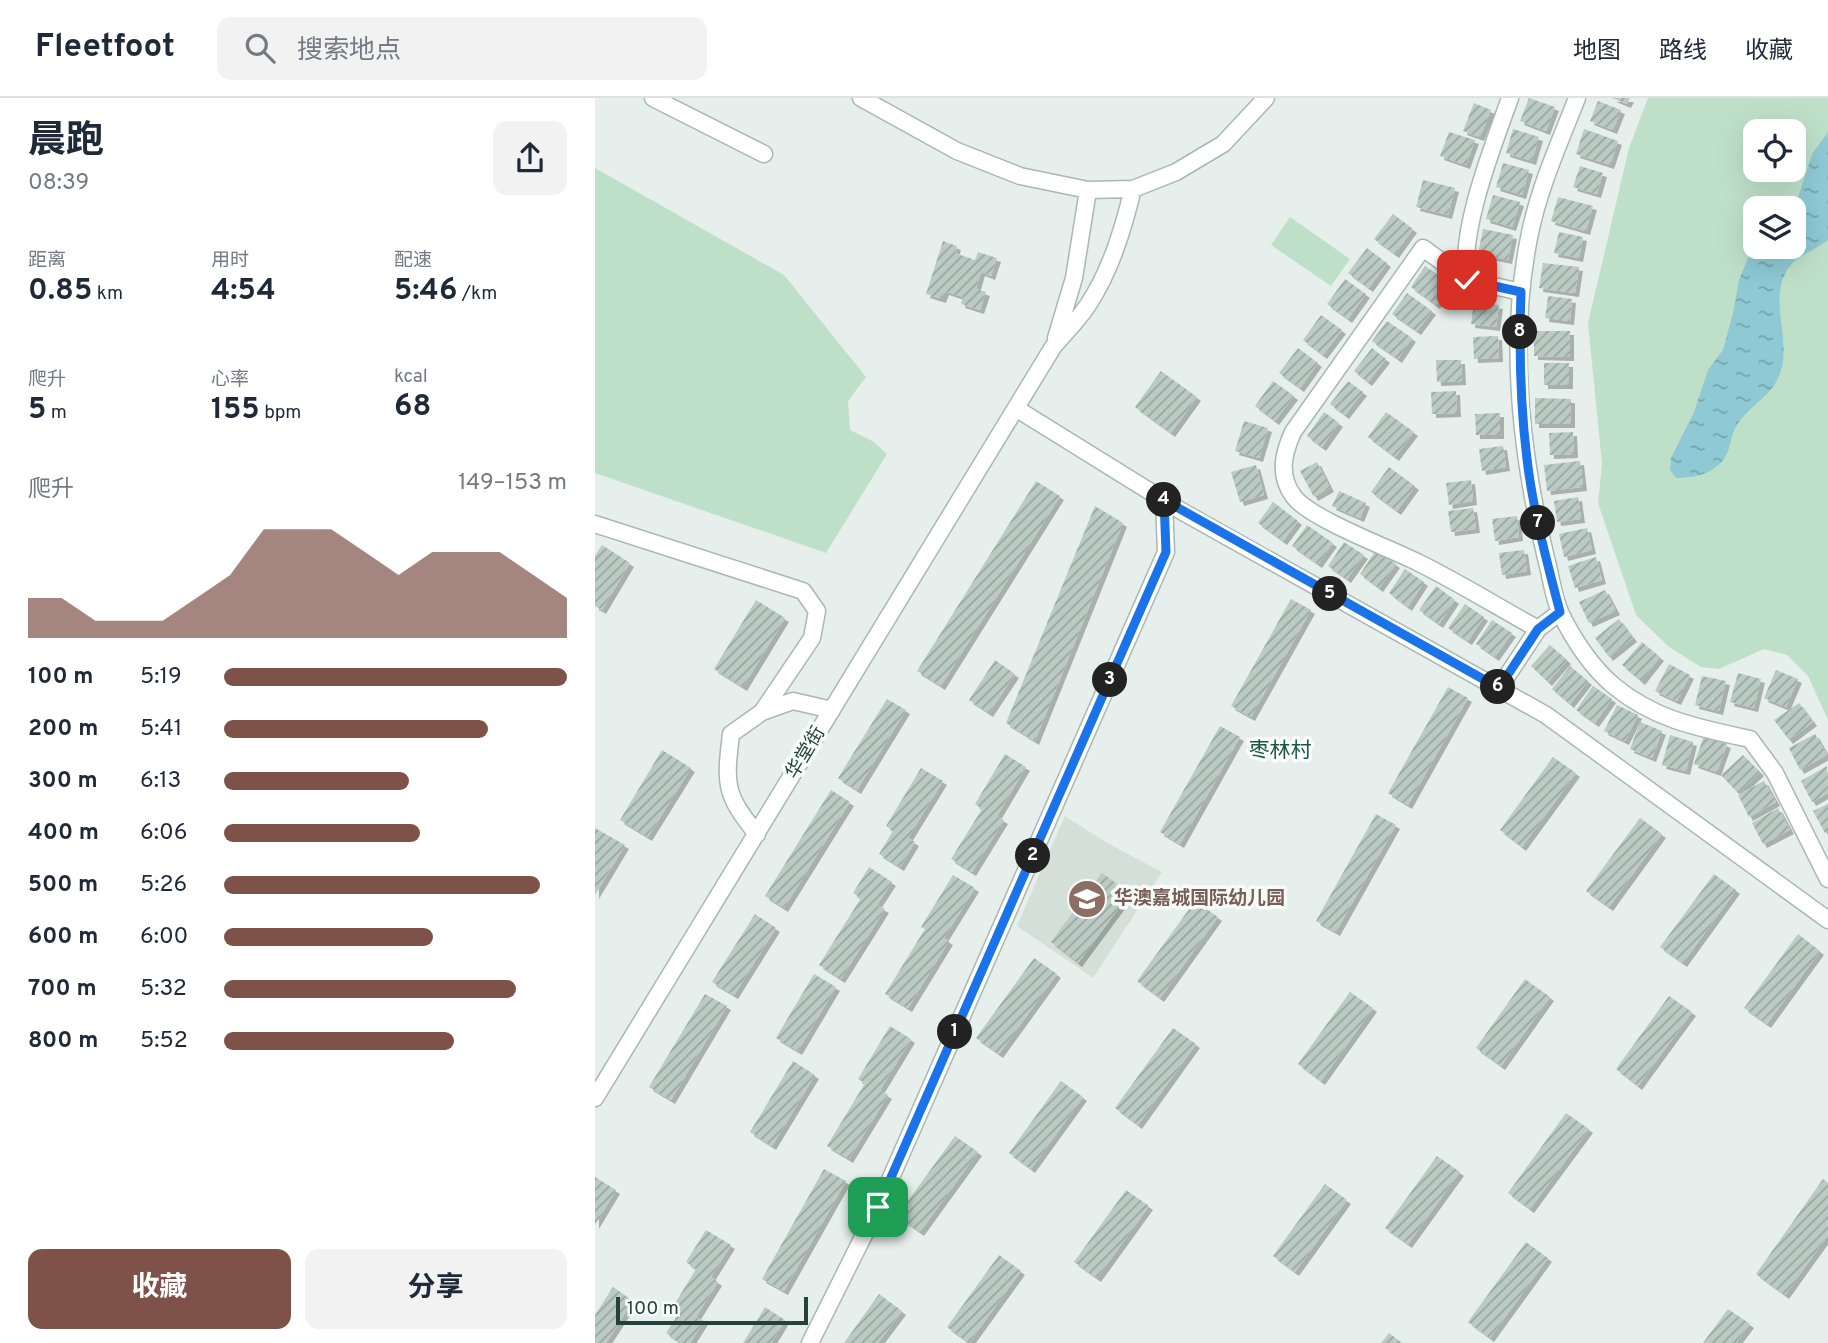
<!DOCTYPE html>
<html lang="zh">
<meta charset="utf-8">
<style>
body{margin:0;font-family:Overpass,"Noto Sans SC",sans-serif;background:#f2f2f3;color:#1f2937;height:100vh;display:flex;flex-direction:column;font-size:26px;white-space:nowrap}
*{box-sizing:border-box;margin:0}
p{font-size:23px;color:#747a83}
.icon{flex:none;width:38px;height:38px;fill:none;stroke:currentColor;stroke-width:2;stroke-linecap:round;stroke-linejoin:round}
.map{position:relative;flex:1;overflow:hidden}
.drawer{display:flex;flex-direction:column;background:#fff;width:595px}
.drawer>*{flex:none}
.buttons{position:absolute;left:1148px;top:21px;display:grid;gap:14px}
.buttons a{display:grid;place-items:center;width:63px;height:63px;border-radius:14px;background:#fff;box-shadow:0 7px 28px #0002;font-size:35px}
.scale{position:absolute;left:21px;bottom:18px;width:192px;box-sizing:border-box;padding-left:7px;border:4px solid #24423a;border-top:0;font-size:19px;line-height:24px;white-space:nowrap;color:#24423a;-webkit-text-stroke:5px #f7fbf9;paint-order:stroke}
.pin{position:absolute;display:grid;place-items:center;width:60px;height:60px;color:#fff;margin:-30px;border-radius:14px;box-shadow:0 4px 10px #0006}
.km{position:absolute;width:35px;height:35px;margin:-18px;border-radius:50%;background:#222;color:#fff;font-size:19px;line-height:35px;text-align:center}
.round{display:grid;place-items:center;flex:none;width:74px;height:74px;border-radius:14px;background:#f2f2f3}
.headline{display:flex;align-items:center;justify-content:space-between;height:119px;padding:0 28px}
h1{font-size:38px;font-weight:700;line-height:52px}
.figures{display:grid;grid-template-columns:repeat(3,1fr);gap:10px;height:119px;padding:7px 28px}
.figures div{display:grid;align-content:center}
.figures b{font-size:30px;font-weight:700}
.figures small{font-size:19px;font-weight:400}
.figures p{font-size:19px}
.chart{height:196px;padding:14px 28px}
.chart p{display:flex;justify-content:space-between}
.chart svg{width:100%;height:126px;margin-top:7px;fill:#7f5249;opacity:.7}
.primary-button{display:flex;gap:14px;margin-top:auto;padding:14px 28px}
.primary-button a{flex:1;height:80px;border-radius:14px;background:#7f5249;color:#fff;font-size:28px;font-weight:700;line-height:80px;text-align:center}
.primary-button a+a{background:#f2f2f3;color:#1f2937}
ul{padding:0 28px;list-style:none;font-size:23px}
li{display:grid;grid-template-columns:112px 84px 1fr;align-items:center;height:52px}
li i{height:18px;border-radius:9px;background:#7f5249}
header{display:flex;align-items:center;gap:42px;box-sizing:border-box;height:98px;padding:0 35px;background:#fff;border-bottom:2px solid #e0e1e3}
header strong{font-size:33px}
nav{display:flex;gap:38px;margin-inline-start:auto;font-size:24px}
.search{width:490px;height:63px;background:#f2f2f3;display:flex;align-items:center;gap:18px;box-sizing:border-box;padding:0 24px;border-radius:14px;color:#747a83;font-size:26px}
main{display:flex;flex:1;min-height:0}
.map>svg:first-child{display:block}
</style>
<header>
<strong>Fleetfoot</strong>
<div class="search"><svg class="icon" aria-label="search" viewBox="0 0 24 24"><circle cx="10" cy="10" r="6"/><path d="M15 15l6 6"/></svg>搜索地点</div>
<nav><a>地图</a><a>路线</a><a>收藏</a></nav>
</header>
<main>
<section class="drawer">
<div class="headline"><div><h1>晨跑</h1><p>08:39</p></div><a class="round"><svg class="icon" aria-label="share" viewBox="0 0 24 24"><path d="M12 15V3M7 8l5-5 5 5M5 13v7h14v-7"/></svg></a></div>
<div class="figures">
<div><p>距离</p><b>0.85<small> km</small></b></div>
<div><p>用时</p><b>4:54</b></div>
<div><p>配速</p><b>5:46<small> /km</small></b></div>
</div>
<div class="figures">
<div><p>爬升</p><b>5<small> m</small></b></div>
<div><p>心率</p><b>155<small> bpm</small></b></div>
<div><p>kcal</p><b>68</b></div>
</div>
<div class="chart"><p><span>爬升</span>149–153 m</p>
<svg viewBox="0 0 160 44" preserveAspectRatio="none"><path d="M0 44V30L10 30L20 38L30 38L40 38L50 30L60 22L70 6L80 6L90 6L100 14L110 22L120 14L130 14L140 14L150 22L160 30V44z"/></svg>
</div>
<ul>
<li><b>100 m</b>5:19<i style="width:100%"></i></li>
<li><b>200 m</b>5:41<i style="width:77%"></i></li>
<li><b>300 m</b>6:13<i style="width:54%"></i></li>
<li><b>400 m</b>6:06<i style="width:57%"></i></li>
<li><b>500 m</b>5:26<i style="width:92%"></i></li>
<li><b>600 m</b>6:00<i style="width:61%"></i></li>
<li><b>700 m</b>5:32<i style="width:85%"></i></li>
<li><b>800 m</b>5:52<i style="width:67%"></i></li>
</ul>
<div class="primary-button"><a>收藏</a><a>分享</a></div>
</section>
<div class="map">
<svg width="1233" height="1245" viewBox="0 0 1233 1245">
<defs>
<pattern id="water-ripples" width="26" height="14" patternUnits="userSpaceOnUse" patternTransform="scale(1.75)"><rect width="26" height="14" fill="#8ec9d4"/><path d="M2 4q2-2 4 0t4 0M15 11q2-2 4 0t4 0" fill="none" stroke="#74a5ad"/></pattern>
<pattern id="building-hatch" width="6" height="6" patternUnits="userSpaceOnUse" patternTransform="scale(1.75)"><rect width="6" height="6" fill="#bbcac4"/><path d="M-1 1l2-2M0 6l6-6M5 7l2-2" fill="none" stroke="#98a6a0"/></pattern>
<filter id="shadow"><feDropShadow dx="4" dy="4" stdDeviation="0" flood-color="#0004"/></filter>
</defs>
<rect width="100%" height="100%" fill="#e6efeb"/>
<path fill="#d4dfda" d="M470,718l42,27 55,29 -69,106 -76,-52z"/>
<path fill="#bfe0c8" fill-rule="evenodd" d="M1053,0h180v622l-20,-44 -21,-21 -23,-6 -45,20 -18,-2 -32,-20 -33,-32 -38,-112 4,-39 -14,-141 41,-175zM1160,33h39v39h-39zM1160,110h39v39h-39z
M0,70l189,107 82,102 -18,24 2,29 24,12 13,12 -61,99 -231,-80z
M695,119l60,42 -19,27 -60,-41z"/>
<path fill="url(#water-ripples)" d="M1233,34v108c-13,11 -34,16 -42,32 -15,27 1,60 -3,89 -5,35 -31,40 -46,64 -10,16 -3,31 -25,45 -10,6 -24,8 -36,8l-6,-8 1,-12 23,-46 14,-42 15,-20 10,-37 6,-33 9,-22 8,-11h38l-1,-39 6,-13 13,-41z"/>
<path fill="url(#building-hatch)" filter="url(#shadow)" d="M934,0l26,9 -9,24 -26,-10z
M1017,0h18l-3,6z
M1003,3l23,9 -8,20 -23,-9z
M879,5l17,7 -11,27 -17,-6z
M918,31l26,8 -7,24 -26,-8z
M989,31l34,12 -8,24 -34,-11z
M854,34l26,8 -9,25 -26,-9z
M908,65l26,7 -7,25 -26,-8z
M985,68l23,7 -6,21 -24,-7z
M828,82l32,8 -7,27 -32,-8z
M898,97l27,7 -8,25 -26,-8z
M963,99l35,9 -7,25 -35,-10z
M798,116l20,15 -18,25 -21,-15z
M888,131l30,6 -5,25 -30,-6z
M964,134l24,5 -4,21 -25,-5z
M348,143l14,5 -2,7 20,7 3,-8 19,6 -6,18 -10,-4 -5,17 10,3 -6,18 -19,-6 2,-7 -18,-6 -3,8 -16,-5z
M772,150l20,15 -18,25 -21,-15z
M948,165l36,4 -4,26 -36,-5z
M830,168l26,18 -15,21 -25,-18z
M750,181l21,15 -18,25 -21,-15z
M812,195l25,18 -15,20 -25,-17z
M953,198l24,3 -2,22 -25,-3z
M879,204l25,3 -3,22 -25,-3z
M726,217l21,15 -19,25 -20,-15z
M792,223l25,17 -14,21 -26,-18z
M939,233h36v26l-36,-1z
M903,238l1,22 -25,1 -1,-22z
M703,250l20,15 -18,25 -21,-15z
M777,250l14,11 -18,23 -14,-11z
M841,262h25l1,21 -25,1z
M949,265h25v22h-25z
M566,273l36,26 -26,36 -36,-26z
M678,283l21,15 -19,25 -20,-15z
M753,283l15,11 -18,23 -15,-11z
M861,293l1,22 -25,1 -1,-22z
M940,300l36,1v25h-36z
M729,314l15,11 -17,24 -15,-11z
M791,314l28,20 -19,25 -27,-20z
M905,315v22h-24l-1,-21z
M649,323l24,7 -9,30 -24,-7z
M978,334l1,22 -24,1 -1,-22z
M908,348l3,21 -24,4 -3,-22z
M985,363l3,26 -36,4 -3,-26z
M722,364l13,26 -16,9 -14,-26z
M661,367l8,30 -24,7 -9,-30z
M794,369l26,19 -18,25 -26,-19z
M876,382l2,21 -24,4 -3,-22z
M441,383l24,15 -119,190 -24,-15z
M744,393l27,12 -6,15 -28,-12z
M983,399l3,22 -24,3 -3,-21z
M678,404l25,19 -15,20 -25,-18z
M500,408l28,17 -88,218 -29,-18z
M878,410l3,21 -25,3 -3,-21z
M922,418l2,21 -24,4 -3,-22z
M712,427l26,18 -15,21 -26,-18z
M992,430l5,22 -28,7 -5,-23z
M749,444l20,13 -17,24 -19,-13z
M7,447l28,18 -28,47 -7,-4v-50z
M781,452l20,14 -17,24 -19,-14z
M929,452l3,21 -25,4 -3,-22z
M1001,459l6,23 -27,8 -7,-22z
M810,471l19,13 -16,25 -19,-14z
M841,488l19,14 -16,24 -20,-14z
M1010,492l11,21 -27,12 -10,-21z
M696,501l20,11 -60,107 -20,-11z
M161,502l29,18 -42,69 -29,-18z
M870,506l19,13 -16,24 -20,-13z
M1024,521l14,19 -24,19 -14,-19z
M897,522l20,13 -17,24 -19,-13z
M1047,544l18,15 -19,24 -19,-16z
M955,547l17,15 -19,22 -17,-16z
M400,562l20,14 -26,39 -20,-13z
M1074,566l21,11 -13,26 -22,-10z
M975,568l18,15 -18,23 -18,-15z
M1181,572l22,9 -12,28 -22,-9z
M1143,575l23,6 -7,29 -24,-6z
M1107,578l24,5 -7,30 -24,-6z
M998,588l19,13 -17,24 -19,-13z
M853,589l20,11 -60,107 -20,-12z
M292,601l19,11 -49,80 -19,-12z
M1204,605l14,19 -24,18 -15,-20z
M1022,607l21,10 -13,26 -21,-10z
M1045,624l22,9 -10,27 -22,-9z
M625,628l20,11 -60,107 -20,-12z
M1220,636l12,21 -27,15 -11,-22z
M1075,637l23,7 -7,29 -24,-6z
M1109,638l23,8 -10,28 -23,-8z
M67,652l29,18 -43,69 -28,-17z
M410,656l21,13 -29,49 7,4 -32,52 -21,-13 31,-50 -7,-5z
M1148,657l17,17 -22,21 -17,-18z
M958,659l23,16 -54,74 -22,-17z
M1232,668l1,27 -16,9 -11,-21z
M326,670l22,13 -35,57 7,4 -15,25 -21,-13 14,-23 -7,-5z
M1169,683l12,21 -27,15 -11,-22z
M236,692l19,12 -66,106 -19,-12z
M1233,706v27l-3,2 -12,-22z
M1183,710l12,22 -27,14 -11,-21z
M781,716l20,11 -60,107 -20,-11z
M1045,720l22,16 -53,73 -23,-16z
M0,730l30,17 -30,50z
M274,769l23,15 -15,23 8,4 -44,70 -22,-14 42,-67 -8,-5z
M507,775l28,20 -52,70 -27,-21z
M1119,776l22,16 -53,73 -23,-16z
M358,777l22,13 -31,50 5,3 -41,67 -23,-14 40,-65 -4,-2z
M600,803l23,16 -58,81 -23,-17z
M160,816l21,14 -42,67 -22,-13z
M1203,836l22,17 -53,73 -23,-16z
M439,860l23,16 -58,80 -23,-16z
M219,876l22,13 -38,64 -22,-13z
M930,881l25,18 -49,69 -25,-18z
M755,894l23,16 -52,73 -23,-17z
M110,896l22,12 -56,94 -22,-13z
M1074,898l23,16 -54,74 -22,-17z
M295,928l21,13 -31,51 8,5 -39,64 -22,-13 38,-63 -7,-4z
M578,930l23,16 -58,81 -23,-17z
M198,963l22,14 -43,71 -22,-14z
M466,983l22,16 -52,72 -22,-16z
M971,1015l23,16 -59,80 -22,-16z
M360,1038l23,16 -58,80 -23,-16z
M842,1058l23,16 -52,72 -23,-16z
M229,1071l22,12 -62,110 -22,-12z
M0,1079l21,13 -21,35z
M1228,1081l5,4v52l-43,60 -29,-21z
M730,1086l22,16 -52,72 -22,-16z
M531,1092l23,16 -52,72 -23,-16z
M111,1132l25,15 -20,32 7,5 -22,35 8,4 -14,22h-9l-15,-10 15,-23 -7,-5 22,-36 -10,-7z
M931,1144l22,16 -58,80 -22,-16z
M404,1157l22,16 -52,72 -22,-16z
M18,1189l20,14 -27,42h-11v-28z
M284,1196l23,17 -24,32h-34z
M170,1209l20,13 -14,23h-28z
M1133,1211l22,15 -14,19h-33z
M794,1235l13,10h-21z"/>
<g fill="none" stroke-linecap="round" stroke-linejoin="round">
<defs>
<path id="minor" d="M58,0l111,56
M266,0l96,53 63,25 68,14 45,-1 43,-17 47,-28 43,-46
M982,0c-18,46 -39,92 -48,140 -21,105 -8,217 17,320 5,18 7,40 15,56 12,25 31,54 53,72 41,34 85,42 136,53l25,34 53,106
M872,182c-8,-49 26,-134 43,-182
M926,194l-54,-12 -44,-32 -130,184c-10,22 -15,44 1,65 17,22 95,51 123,65 41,20 81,45 121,67
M461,240l18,-60 14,-88
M422,311l166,103 363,203 282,205
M0,426l208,67 14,20 -5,27 -50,74
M904,590l39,-59 22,-17
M162,736c-33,-40 -32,-50 -26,-100l31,-22 31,-11 39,9
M0,1000l458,-751c12,-14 25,-27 35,-42 23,-35 35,-76 45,-116
M215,1245l68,-136 288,-655 -2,-52"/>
</defs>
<use href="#minor" stroke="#a8b8b2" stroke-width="19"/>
<use href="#minor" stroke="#fff" stroke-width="16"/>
</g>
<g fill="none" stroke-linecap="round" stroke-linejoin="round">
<defs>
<path id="route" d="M283,1109l288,-655 -2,-52 335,188 39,-59 22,-17c-13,-50 -27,-101 -33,-153 -7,-56 -8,-111 -6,-167l-54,-12"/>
</defs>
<use href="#route" stroke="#fff" stroke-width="14"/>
<use href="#route" stroke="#1a73e8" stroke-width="9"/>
</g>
<defs>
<symbol id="school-disc" viewBox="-11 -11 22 22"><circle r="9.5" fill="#8d6e63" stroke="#f7fbf9"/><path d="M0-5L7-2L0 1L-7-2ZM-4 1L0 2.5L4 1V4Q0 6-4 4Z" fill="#fff"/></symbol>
</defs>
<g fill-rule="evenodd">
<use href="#school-disc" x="470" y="779" width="44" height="44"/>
</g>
<g text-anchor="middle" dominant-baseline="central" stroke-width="7" stroke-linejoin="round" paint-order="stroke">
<g font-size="19" fill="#24423a" stroke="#f7fbf9">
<text transform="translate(211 655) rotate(-59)">华堂街</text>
</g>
<g font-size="19" font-weight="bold" fill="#785e54" stroke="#f7fbf9" text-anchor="start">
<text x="519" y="801">华澳嘉城国际幼儿园</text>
</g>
<g font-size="21" fill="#1f5548" stroke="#f7fbf9">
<text x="685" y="653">枣林村</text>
</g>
</g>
</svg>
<div class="buttons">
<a><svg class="icon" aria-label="locate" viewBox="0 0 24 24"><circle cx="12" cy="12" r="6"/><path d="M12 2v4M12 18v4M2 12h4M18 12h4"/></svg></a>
<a><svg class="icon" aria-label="layers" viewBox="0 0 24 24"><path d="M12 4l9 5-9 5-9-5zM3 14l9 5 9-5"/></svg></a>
</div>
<div class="scale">100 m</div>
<div class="pin" style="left:283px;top:1109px;background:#1e9e55"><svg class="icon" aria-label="arrive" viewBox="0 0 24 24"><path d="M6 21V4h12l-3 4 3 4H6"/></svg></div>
<div class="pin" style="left:872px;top:182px;background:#d93025"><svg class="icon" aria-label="check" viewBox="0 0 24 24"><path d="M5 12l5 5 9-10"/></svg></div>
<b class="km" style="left:360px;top:934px">1</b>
<b class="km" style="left:438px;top:758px">2</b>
<b class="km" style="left:515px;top:582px">3</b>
<b class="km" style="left:569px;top:402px">4</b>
<b class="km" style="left:735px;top:496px">5</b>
<b class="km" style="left:903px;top:589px">6</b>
<b class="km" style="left:943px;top:425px">7</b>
<b class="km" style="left:925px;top:234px">8</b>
</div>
</main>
